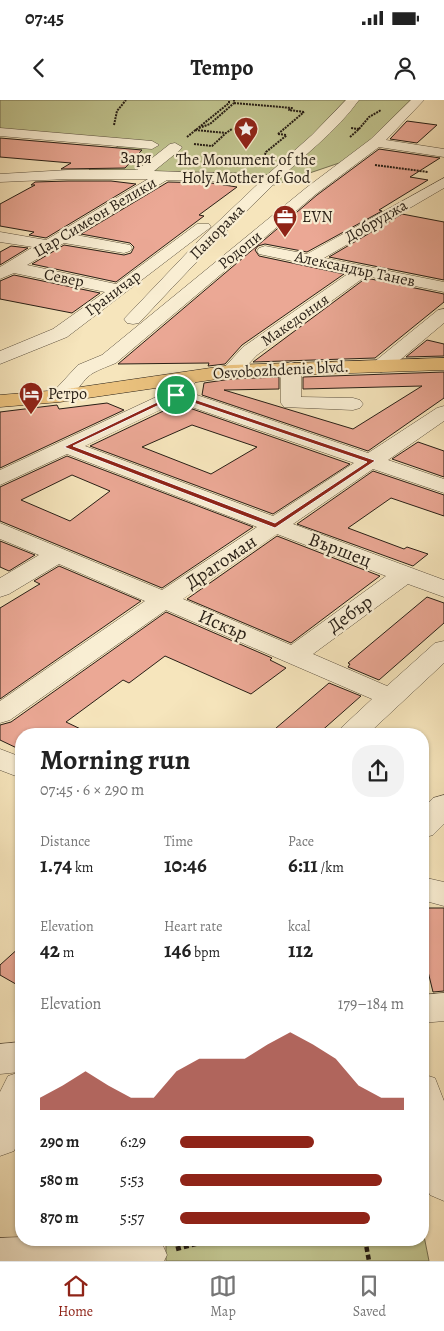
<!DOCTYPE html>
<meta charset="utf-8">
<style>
body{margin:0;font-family:Alegreya,serif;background:#f2f2f2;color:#222;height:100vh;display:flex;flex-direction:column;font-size:19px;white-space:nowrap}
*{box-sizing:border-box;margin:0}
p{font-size:16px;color:#767676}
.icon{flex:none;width:28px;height:28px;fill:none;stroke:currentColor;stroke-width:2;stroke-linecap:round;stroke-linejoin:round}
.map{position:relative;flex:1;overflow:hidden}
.details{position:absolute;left:15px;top:628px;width:414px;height:518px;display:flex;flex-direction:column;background:#fff;border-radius:20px;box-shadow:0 1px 4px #0004}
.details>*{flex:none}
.pin{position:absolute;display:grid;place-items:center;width:42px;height:42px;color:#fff;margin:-21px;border:2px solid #fff;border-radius:50%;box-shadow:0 1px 5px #0007}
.round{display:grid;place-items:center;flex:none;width:52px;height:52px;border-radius:20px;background:#f2f2f2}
.head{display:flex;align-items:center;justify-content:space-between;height:85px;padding:0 25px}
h1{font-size:28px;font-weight:700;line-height:38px}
.figures{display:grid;grid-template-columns:repeat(3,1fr);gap:8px;height:85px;padding:5px 25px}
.figures div{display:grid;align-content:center}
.figures b{font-size:21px;font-weight:700}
.figures small{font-size:14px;font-weight:400}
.figures p{font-size:14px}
.chart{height:140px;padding:10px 25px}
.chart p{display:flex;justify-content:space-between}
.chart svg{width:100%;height:90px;margin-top:5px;fill:#8f2418;opacity:.7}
ul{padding:0 25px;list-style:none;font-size:16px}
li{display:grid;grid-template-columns:80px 60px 1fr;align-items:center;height:38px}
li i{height:12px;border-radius:6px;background:#8f2418}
.status{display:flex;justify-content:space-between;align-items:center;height:35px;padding:0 25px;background:#fff;direction:ltr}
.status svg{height:14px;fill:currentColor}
header{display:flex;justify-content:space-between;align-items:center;height:65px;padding:0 25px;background:#fff;font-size:22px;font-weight:700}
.dock{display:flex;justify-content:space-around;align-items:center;height:70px;border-top:1px solid #e0e0e0;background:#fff;font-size:14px;color:#767676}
.dock a{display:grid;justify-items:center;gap:2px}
.dock .active{color:#8f2418}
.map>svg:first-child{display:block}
</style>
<div class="status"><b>07:45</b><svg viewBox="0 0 49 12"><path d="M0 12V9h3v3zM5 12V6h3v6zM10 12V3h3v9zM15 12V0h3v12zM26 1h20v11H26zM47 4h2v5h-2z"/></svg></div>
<header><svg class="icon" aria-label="back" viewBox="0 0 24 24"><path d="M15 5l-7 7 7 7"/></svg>Tempo<svg class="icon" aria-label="person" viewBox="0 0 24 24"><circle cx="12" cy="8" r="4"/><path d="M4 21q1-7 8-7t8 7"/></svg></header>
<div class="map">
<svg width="444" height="1161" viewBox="0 0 444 1161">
<rect width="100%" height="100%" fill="#f6e5bc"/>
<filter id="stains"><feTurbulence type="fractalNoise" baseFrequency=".004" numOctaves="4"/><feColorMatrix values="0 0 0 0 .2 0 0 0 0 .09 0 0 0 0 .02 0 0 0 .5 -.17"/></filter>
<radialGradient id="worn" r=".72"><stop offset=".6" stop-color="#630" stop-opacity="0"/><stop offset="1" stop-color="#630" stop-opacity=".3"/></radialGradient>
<path fill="#c0c38e" stroke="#747052" d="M0,0h418l-64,58 -80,27 -38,-12 -147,-3 35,-29 -124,-11z
M423,1131l6,30h-263v-22h256z"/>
<path fill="#eba895" stroke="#271e15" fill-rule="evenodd" d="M407,21l30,4 -20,18 -27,-4z
M0,38l142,12 -17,18 -64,1 10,-6 -71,-6z
M379,49l61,9 -30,19 18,3 -49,30 3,1 -75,41 -42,-8 -7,2 -3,4 4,6 85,18 -102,71 -17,19 -17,2 1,-3 -91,1 199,-169z
M68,81h43l25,3 -90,54 -17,-3 5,-3 -34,-6v-22l35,-19h-4l4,-3z
M168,82l43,1 26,4 -38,28 5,1 -88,66 -84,-18 32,-19 60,10 7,-2 3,-6 -4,-4 -49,-9z
M402,114l42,8v58l-115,-23z
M11,146l17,2 -28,17v-13z
M14,175l86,18 -28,20 -72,-14v-18z
M366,178l78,16v8l-69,56 -122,4z
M427,240l17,4v12l-38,1z
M444,272v26l-76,53 -166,-56 2,-12 27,-4 48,-2v12l-55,1 129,39 69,-43 -119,3v-12z
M107,303l17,7 -124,58v-56l57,-7 2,4z
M178,304l172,60 -77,50 -183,-68zM192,325l65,22 -46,27 -69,-27z
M418,342l26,9v26l-52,-18z
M67,356l186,71 -91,61 -162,-67v-34zM72,375l38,16 -40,30 -49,-21z
M373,371l71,24v21l-53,-18 -43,30 56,21 3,-2 21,7 -15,12 -116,-42z
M277,436l103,40 -89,67 -104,-44z
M0,441l35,14 -26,16 -9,-4z
M59,466l82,35 -141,98v-91l38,-23 2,-1 -6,-3z
M427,497l17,6v20l-65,57 -31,-13 2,-3 -2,-1z
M166,512l106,46 -2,2 16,8 -35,26 -86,-38 -36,27 -6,-3 -57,42 25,12h-70v16l-21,-10v-15l11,-3z
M329,583l32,13 -43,38h-49z
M422,808h22v83l-11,1 -11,-45z
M21,846v41l-21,-12v-10z"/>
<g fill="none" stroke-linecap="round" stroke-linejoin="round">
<defs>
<path id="minor" d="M346,0h13c-23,32 -56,56 -84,83 -47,45 -91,92 -136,140l-6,1 -6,-1 -3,-4 77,-81 58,-55 -92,-3 -91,55 54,10 2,3 -2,3 -6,2 -60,-10 -37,22 89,19 81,-60h12l2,3 -144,110 -67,27v-13l53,-22 52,-37 -91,-19 -14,6v-12l33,-20 -33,-5v-10l46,8 102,-61h-80l-68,3v-8l68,-4h69l33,-26 5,-1 7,4 -2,3 -26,21 113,4 45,-40z
M411,0h13l-38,40 58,9v8l-65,-10 -63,47 -200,169c-7,3 -16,6 -23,10 -15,9 -19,32 -40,27l-3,-4 3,-4 25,-27 24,-10 204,-167 65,-49z
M0,28l152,13 7,4 -7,4 -152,-13z
M444,78v10l-120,70 120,24v10l-78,-16 -109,79 -19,20 -7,2 -7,-2 -3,-4 22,-24 106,-74 -90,-19 -2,-3 2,-3 6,-2 42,8z
M444,209v14l-56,47 -7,2 -7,-2 -3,-4 3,-4 64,-52z
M291,262l7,2 3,4v29l52,1 7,2 3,4 -3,4 -7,2 -69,-3 -3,-4v-35l3,-4z
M187,274l7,2 3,4 -9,12 180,61 69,-45 7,-2v15l-56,39 56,19v14l-71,-24 -80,55 151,56v17l-36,-13 -95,70 74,32 48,-43 9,-2v22l-76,71h-31l4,-6 31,-29 -206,-89 -156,110 -10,3v-22l145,-100 -86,-37 -50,30 -9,3v-19l39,-23 -39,-16v-16l162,67 95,-63 -190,-73 -67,31v-15l169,-79 11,-15zM177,302l177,61 -81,53 -188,-70zM277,434l109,42 -95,69 -108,-46z
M0,649l21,8v21l-21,-8z
M444,695v29l-11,11 -11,3v-29l11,-11z
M422,777l22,5v24l-22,-6z
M444,893v28l-22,2v-28z
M21,942v93l-7,16 -14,5v-64l8,-16 12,-4 -20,2v-30z
M422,974l13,4 9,23v100l-14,-6 -8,-18z
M21,1137l133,2 7,2 6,14 -3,6h-164v-23z"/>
<path id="major" d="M444,258v12l-213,7 -171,25 -60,5v-12l60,-5 171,-25z"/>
</defs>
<use href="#minor" stroke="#5b503f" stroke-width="1"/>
<use href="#major" stroke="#271e15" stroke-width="1"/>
<path stroke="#271e15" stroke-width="2" stroke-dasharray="2 1" stroke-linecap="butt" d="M234,3l58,5 -3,2 15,2
M114,25l3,-14 9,-11
M199,28l11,-4 24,-21v-3
M359,29l10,-12 12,-7
M195,30l31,3 6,-4
M278,34l9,1
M278,34l26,-22
M187,37l42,-34v-3
M350,37l9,-8 -8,-1
M194,44l18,2 14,-13
M252,61l12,-4 2,-5 21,-17
M375,65l53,7"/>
<path stroke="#271e15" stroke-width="4.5" stroke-dasharray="5 3" stroke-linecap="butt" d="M365,1139l4,22
M176,1149l39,-10"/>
<use href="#minor" fill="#f9eed3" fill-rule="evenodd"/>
<use href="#major" fill="#ebc27e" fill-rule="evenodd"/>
</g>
<path fill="#8f2418" stroke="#fff" fill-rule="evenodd" d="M176,293l198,67 1,1 -100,67 -211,-81zM176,297l191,65 -92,61 -202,-77z"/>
<defs>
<symbol id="sight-pin" viewBox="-11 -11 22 30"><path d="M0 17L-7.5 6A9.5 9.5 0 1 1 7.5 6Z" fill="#8f2418" stroke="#f9eed3"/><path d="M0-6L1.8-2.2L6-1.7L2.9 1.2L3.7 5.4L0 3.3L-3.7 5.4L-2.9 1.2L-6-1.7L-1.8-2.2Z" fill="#fff"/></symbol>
<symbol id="office-pin" viewBox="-11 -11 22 30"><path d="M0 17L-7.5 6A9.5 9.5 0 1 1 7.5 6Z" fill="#8f2418" stroke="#f9eed3"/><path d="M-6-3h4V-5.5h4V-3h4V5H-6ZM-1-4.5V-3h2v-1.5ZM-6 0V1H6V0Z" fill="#fff"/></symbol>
<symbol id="hotel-pin" viewBox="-11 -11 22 30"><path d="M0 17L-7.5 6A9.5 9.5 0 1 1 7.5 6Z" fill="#8f2418" stroke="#f9eed3"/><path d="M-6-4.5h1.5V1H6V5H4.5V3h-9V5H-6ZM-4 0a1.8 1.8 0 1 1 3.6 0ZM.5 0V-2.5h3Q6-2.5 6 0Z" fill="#fff"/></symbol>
</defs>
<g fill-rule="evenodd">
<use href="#sight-pin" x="232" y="15" width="28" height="38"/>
<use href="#office-pin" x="271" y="103" width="28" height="38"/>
<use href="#hotel-pin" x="17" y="280" width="28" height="38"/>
</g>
<g text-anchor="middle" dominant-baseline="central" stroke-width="4.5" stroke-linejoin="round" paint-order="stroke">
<g font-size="16" fill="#271e15" stroke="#f9eed3">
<text x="136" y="58">Заря</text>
<text transform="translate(95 117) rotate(-31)">Цар Симеон Велики</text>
<text transform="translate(376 121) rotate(-30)">Добруджа</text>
<text transform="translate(217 132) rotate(-45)">Панорама</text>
<text transform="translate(240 150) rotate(-39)">Родопи</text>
<text transform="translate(355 169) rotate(12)">Александър Танев</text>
<text transform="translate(64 178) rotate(12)">Север</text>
<text transform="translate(113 193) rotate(-37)">Граничар</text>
<text transform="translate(295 220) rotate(-35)">Македония</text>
<text transform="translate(281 270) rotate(-3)">Osvobozhdenie blvd.</text>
</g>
<g font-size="16" fill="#271e15" stroke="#f9eed3" text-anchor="start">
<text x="246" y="60" text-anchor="middle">The Monument of the<tspan x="246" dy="18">Holy Mother of God</tspan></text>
<text x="302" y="117">EVN</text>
<text x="48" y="294">Ретро</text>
</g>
<g font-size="19" fill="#271e15" stroke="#f9eed3">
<text transform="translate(340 450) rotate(21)">Вършец</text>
<text transform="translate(221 462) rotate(-34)">Драгоман</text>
<text transform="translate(350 514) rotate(-36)">Дебър</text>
<text transform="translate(223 525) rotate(23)">Искър</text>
</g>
</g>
<rect width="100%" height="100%" filter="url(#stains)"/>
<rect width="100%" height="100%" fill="url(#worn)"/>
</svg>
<div class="pin" style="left:176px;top:295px;background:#1e9e55"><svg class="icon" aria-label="arrive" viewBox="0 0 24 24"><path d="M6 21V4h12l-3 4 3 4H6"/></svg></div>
<section class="details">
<div class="head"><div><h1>Morning run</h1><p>07:45 · 6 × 290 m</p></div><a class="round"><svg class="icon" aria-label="share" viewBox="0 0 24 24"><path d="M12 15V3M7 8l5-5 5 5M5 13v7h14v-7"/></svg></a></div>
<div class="figures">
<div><p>Distance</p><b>1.74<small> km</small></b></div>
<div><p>Time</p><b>10:46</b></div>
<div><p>Pace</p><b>6:11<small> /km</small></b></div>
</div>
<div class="figures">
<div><p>Elevation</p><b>42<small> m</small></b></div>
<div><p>Heart rate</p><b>146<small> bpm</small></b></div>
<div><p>kcal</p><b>112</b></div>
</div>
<div class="chart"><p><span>Elevation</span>179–184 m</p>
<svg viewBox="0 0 160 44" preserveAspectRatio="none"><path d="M0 44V38L10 32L20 25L30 32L40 38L50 38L60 25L70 19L80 19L90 19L100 12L110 6L120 12L130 19L140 32L150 38L160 38V44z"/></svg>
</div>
<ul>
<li><b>290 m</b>6:29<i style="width:60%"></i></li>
<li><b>580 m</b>5:53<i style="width:90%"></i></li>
<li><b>870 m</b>5:57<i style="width:85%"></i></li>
</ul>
</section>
</div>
<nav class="dock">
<a class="active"><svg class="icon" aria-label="home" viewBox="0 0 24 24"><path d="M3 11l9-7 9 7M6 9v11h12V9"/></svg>Home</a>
<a><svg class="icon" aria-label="map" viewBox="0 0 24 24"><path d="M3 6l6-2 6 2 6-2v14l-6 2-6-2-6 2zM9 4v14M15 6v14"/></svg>Map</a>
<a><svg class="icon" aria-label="saved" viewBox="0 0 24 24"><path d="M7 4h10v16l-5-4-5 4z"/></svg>Saved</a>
</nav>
